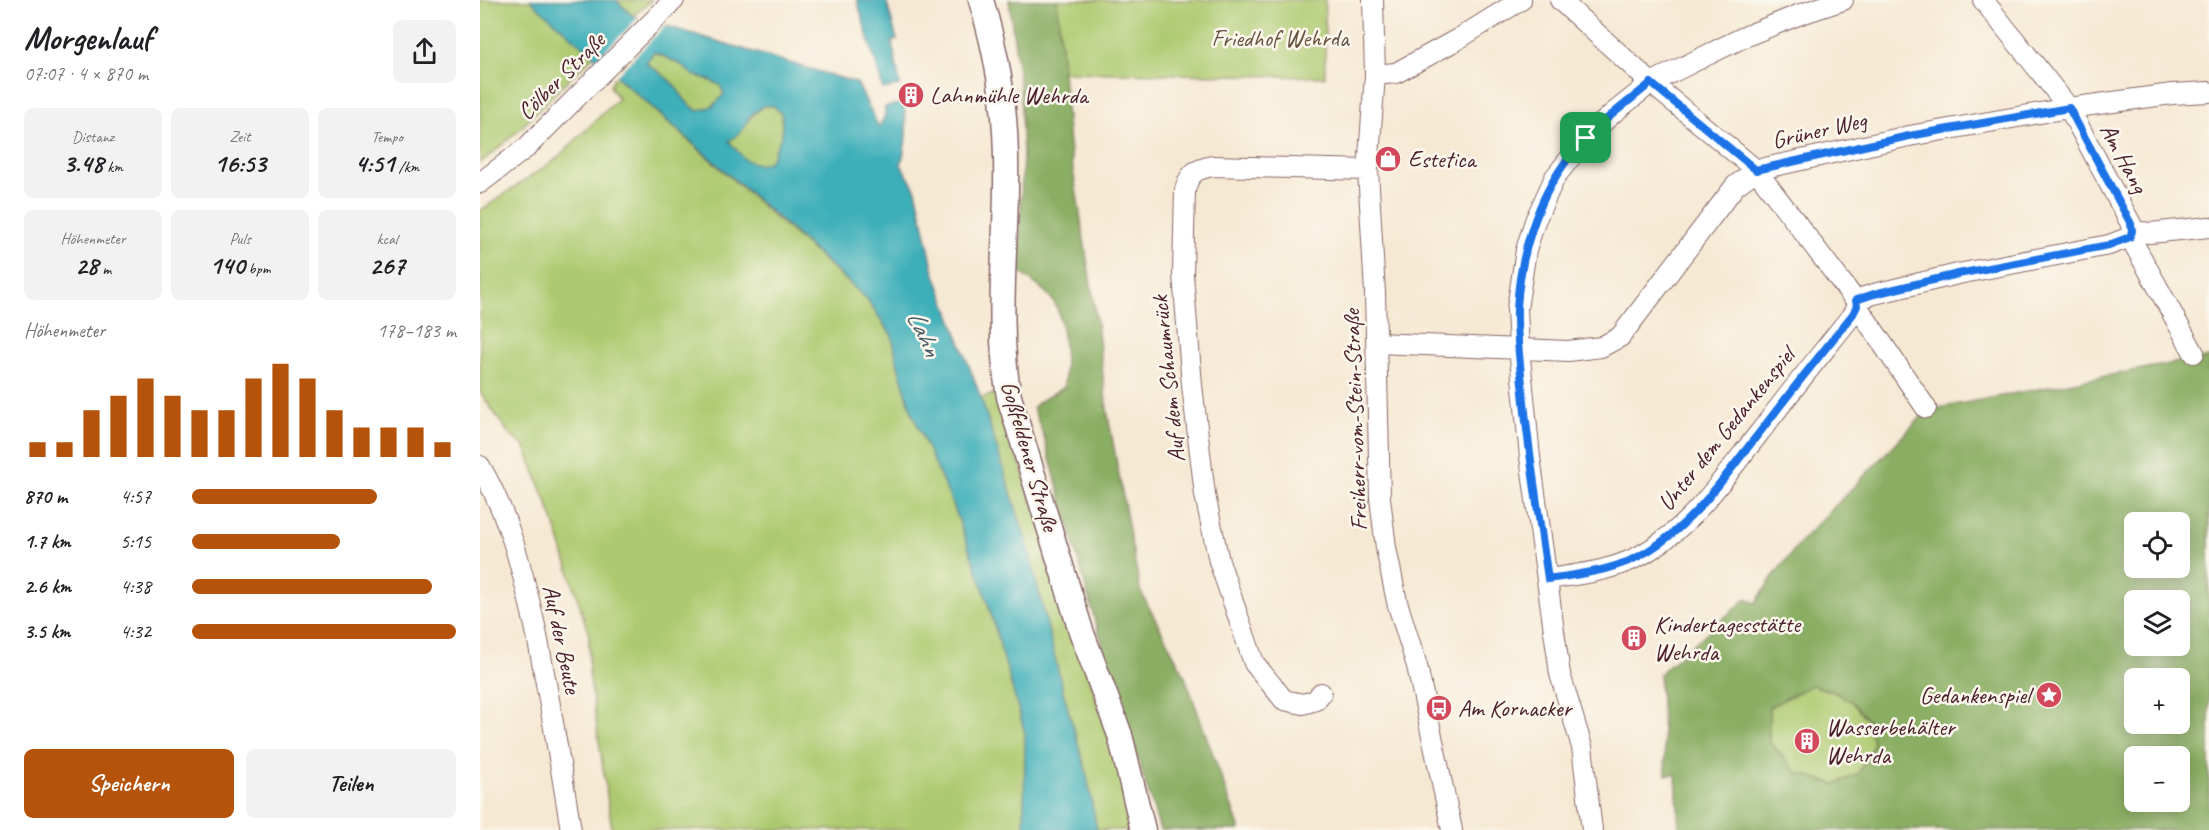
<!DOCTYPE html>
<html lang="de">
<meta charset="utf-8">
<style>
body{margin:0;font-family:Caveat,sans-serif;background:#f2f2f2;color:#202124;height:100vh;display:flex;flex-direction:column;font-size:22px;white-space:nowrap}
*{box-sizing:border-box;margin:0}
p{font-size:20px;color:#757577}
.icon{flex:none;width:33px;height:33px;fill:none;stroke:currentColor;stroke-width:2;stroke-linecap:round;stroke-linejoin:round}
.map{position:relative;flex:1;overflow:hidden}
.panel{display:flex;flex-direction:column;background:#fff;width:480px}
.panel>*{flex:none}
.tools{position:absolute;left:1644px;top:512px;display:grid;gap:12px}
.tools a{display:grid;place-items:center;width:66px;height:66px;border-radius:9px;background:#fff;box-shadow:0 3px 15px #0003;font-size:30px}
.pin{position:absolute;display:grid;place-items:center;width:51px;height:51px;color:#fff;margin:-26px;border-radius:12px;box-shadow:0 3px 9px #0006}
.round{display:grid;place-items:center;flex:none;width:63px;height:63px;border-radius:9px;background:#f2f2f2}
.headline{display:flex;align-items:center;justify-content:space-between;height:102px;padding:0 24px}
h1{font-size:33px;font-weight:700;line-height:45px}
.metrics{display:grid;grid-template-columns:repeat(3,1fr);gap:9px;height:102px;padding:6px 24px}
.metrics div{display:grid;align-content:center;border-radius:9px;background:#f2f2f2;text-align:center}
.metrics b{font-size:26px;font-weight:700}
.metrics small{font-size:16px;font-weight:400}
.metrics p{font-size:16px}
.chart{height:168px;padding:12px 24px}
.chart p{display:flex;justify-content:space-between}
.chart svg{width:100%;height:108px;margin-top:6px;stroke:#b45309;stroke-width:6}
.cta{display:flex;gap:12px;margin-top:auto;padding:12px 24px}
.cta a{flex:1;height:69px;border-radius:9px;background:#b45309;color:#fff;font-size:24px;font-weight:700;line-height:69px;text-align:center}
.cta a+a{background:#f2f2f2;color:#202124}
ul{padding:0 24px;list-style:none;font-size:20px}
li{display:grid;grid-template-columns:96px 72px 1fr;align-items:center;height:45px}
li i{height:15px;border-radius:8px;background:#b45309}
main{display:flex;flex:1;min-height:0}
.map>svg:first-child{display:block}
</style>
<main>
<section class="panel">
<div class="headline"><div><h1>Morgenlauf</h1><p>07:07 · 4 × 870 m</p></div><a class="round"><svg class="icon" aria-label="share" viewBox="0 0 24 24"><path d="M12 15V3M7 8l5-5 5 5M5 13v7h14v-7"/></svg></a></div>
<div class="metrics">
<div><p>Distanz</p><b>3.48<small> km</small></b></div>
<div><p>Zeit</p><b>16:53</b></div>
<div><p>Tempo</p><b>4:51<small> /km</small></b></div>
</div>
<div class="metrics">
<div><p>Höhenmeter</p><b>28<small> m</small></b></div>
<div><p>Puls</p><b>140<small> bpm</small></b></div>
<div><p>kcal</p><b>267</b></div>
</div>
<div class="chart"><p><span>Höhenmeter</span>178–183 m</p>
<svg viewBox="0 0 160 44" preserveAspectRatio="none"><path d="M5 44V38M15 44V38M25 44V25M35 44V19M45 44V12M55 44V19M65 44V25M75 44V25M85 44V12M95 44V6M105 44V12M115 44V25M125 44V32M135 44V32M145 44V32M155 44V38"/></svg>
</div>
<ul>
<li><b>870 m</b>4:57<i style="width:70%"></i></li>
<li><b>1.7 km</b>5:15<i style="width:56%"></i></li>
<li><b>2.6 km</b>4:38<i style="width:91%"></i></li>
<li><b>3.5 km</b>4:32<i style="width:100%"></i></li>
</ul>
<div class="cta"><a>Speichern</a><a>Teilen</a></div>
</section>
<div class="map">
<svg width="1729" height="830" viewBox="0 0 1729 830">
<rect width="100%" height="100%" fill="#fbf7ec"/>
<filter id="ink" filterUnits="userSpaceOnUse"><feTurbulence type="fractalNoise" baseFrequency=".0167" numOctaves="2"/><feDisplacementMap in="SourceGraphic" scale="12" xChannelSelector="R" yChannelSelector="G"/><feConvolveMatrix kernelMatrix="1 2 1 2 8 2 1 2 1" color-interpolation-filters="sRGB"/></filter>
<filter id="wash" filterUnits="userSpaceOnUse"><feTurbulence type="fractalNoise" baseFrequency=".008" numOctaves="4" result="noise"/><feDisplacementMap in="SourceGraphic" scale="24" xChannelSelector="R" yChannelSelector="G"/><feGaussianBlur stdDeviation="1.35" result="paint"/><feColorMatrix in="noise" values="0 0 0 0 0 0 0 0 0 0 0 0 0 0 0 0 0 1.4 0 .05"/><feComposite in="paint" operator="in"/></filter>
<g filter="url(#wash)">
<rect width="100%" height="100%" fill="#f6e9d4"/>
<path fill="#aeca71" stroke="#7c744e" stroke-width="1.5" d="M0,0h50l64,56c-39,34 -72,76 -114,107z
M136,0h36l-19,16z
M577,0h268v77l-262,-5z
M174,52l26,12 13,11 12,3 15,7 4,9 -11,12 -15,5c-13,-8 -15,-15 -24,-26 -8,-9 -18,-15 -28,-22z
M135,75l252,224 25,37 6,29 14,48 42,94 31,86 40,140 -1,97h-412l-23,-157v-38l-36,-116 -28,-72 -16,-13 -29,-42v-181l76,-52 62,-60 -8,-13z
M283,106h11l8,9v20l-12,26 -11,4 -14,-4 -17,-20c15,-11 21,-24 35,-35z
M517,393l142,437h-42l-11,-59 -22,-76 -37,-152 -46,-145z
M1332,685l22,7 17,9 18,21 4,23 -15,29 -23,10 -38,-11 -28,-32v-34z"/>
<path fill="#8aae63" stroke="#6a6647" stroke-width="1.5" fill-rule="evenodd" d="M529,0h48l12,144 28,179 10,87 33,180 44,84 56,156h-80l-64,-206 -52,-187 -11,-29 6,-6 25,-15c2,-22 1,-64 -10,-85 -7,-12 -25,-22 -36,-31l5,-116 -3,-68z
M1729,358v472h-530l-3,-56 -10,1 -7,-101 87,-75 10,4 16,-25 30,-38 126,-130 267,-51zM1654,522h46v45h-46zM1654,600h46v45h-46zM1654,678h46v45h-46zM1332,685l22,7 17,9 18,21 4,23 -15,29 -23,10 -38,-11 -28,-32v-34zM1654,756h46v45h-46z"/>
<path fill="#3eafb9" stroke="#446772" stroke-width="1.5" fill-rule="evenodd" d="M50,0h86l17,16 224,67 22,44 6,-12v-8l18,-4c5,24 4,38 -2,62l15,25 18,82 47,126 46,145 37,152 22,76 11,59h-73l1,-97 -40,-140 -31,-86 -42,-94 -14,-48 -6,-29 -25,-37 -81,-74zM174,52l26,12 13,11 12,3 15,7 4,9 -11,12 -15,5c-13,-8 -15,-15 -24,-26 -8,-9 -18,-15 -28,-22zM283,106h11l8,9v20l-12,26 -10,4 -15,-5 -16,-19 12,-9 9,-16z
M377,0h29l11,40 -5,1 8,45 -17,3z"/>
<path fill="#f6e9d4" d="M161,15l27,8 -54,55 -19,-17z"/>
</g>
<g filter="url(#ink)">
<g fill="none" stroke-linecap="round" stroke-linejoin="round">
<defs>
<path id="minor" d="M893,0l2,75 -7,95 7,123 5,205 6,50 11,54 20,64 35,164
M1080,0l91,83 105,87 99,130 2,6 69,102
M1503,0l86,108 62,116 1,7 -2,6 64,116
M895,75l21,-2 62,-34 63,-39
M0,183l46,-35 148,-148
M1652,231l18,2 59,-6
M1375,300l19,-6 84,-20 151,-29 21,-8
M897,343l191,8 33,-4 19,-10 115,-151 21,-16 153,-34 160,-28 103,-14 37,-2
M0,466c30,52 42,103 55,160 14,68 25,136 36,204
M1068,579c34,-5 71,-9 100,-28 47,-28 78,-77 112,-119 30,-40 62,-79 93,-118l4,-8
M841,693l-5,7 -13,4 -19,-4 -30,-37 -35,-102 -14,-66 -13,-110 -9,-110 2,-85c5,-18 10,-20 27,-24l156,4
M1112,830l-10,-83 -22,-73 -30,-217 -11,-109 -2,-39 9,-59 9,-29 20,-44 31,-39 26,-24 39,-31 44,-22 49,-24 54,-22 45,-15"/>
<path id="major" d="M501,0c16,54 24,100 25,157 2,80 -11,161 3,240l72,234 39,104 23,95"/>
</defs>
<use href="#minor" stroke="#866666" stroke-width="22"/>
<use href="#major" stroke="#866666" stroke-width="27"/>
<use href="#minor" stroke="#fff" stroke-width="20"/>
<use href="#major" stroke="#fff" stroke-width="24"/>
</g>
</g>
<g fill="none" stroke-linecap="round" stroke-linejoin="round" filter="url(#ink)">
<defs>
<path id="route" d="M1171,83l105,87 153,-34 160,-28 62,116 1,7 -2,6 -21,8 -151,29 -84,20 -18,6 1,6 -4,8c-31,39 -63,78 -93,118 -34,42 -65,91 -112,119 -29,19 -67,23 -100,28 -8,-56 -17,-111 -23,-167 -3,-34 -9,-69 -8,-104 3,-53 20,-110 53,-152 23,-29 53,-50 81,-73z"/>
</defs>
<use href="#route" stroke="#fff" stroke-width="12"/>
<use href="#route" stroke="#1a73e8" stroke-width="8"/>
</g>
<defs>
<symbol id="building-disc" viewBox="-11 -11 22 22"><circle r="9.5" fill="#d1495b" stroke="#fbf7ec"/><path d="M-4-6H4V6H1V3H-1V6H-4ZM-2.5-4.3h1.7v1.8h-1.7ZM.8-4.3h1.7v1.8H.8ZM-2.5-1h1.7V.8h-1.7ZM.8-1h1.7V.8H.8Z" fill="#fff"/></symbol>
<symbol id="shop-disc" viewBox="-11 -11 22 22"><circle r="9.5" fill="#d1495b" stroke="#fbf7ec"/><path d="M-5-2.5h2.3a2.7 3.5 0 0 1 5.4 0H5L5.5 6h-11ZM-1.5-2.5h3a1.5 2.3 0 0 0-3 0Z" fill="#fff"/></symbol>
<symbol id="sight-disc" viewBox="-11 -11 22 22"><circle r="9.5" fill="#d1495b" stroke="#fbf7ec"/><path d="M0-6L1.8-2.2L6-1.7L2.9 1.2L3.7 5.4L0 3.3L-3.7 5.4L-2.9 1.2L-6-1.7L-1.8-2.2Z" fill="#fff"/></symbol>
<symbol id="bus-disc" viewBox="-11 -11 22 22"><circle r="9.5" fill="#d1495b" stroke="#fbf7ec"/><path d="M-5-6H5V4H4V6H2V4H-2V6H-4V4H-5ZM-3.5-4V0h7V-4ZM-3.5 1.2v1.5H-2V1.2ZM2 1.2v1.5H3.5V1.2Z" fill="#fff"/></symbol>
</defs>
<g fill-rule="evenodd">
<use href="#building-disc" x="416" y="80" width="30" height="30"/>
<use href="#shop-disc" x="893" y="144" width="30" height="30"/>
<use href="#building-disc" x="1139" y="623" width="30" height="30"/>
<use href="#sight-disc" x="1554" y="680" width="30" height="30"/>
<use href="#bus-disc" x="944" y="693" width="30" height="30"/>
<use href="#building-disc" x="1312" y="726" width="30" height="30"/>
</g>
<g text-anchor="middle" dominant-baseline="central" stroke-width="5" stroke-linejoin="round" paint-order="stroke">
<g font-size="24" fill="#685240" stroke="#fbf7ec">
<text x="800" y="38">Friedhof Wehrda</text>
</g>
<g font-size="24" fill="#4a1f2b" stroke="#fbf7ec">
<text transform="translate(81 76) rotate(-45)">Cölber Straße</text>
<text transform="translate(1339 130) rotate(-13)">Grüner Weg</text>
<text transform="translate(1644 158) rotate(62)">Am Hang</text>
<text transform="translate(688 379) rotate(-96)">Auf dem Schaumrück</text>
<text transform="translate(875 420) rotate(-92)">Freiherr-vom-Stein-Straße</text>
<text transform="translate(1246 429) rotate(-51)">Unter dem Gedankenspiel</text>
<text transform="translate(550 456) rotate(74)">Goßfeldener Straße</text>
<text transform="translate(82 639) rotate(78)">Auf der Beute</text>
</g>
<g font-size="24" fill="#4a1f2b" stroke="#fbf7ec" text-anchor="start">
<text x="450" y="95">Lahnmühle Wehrda</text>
<text x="928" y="159">Estetica</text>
<text x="1174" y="624">Kindertagesstätte<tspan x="1174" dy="28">Wehrda</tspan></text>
<text x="1550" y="695" text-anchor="end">Gedankenspiel</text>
<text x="978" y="708">Am Kornacker</text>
<text x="1346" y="727">Wasserbehälter<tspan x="1346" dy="28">Wehrda</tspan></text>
</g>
<g font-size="26" font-style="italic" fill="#455964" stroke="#fbf7ec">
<text transform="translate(444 333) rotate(65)">Lahn</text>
</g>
</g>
</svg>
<div class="tools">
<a><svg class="icon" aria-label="locate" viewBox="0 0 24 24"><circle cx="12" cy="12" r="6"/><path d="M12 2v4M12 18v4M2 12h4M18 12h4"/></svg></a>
<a><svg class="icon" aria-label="layers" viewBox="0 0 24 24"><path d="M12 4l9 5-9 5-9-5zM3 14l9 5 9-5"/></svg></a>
<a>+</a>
<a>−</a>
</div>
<div class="pin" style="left:1106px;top:138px;background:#1e9e55"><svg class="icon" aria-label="arrive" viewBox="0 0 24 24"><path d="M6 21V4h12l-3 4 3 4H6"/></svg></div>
</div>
</main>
